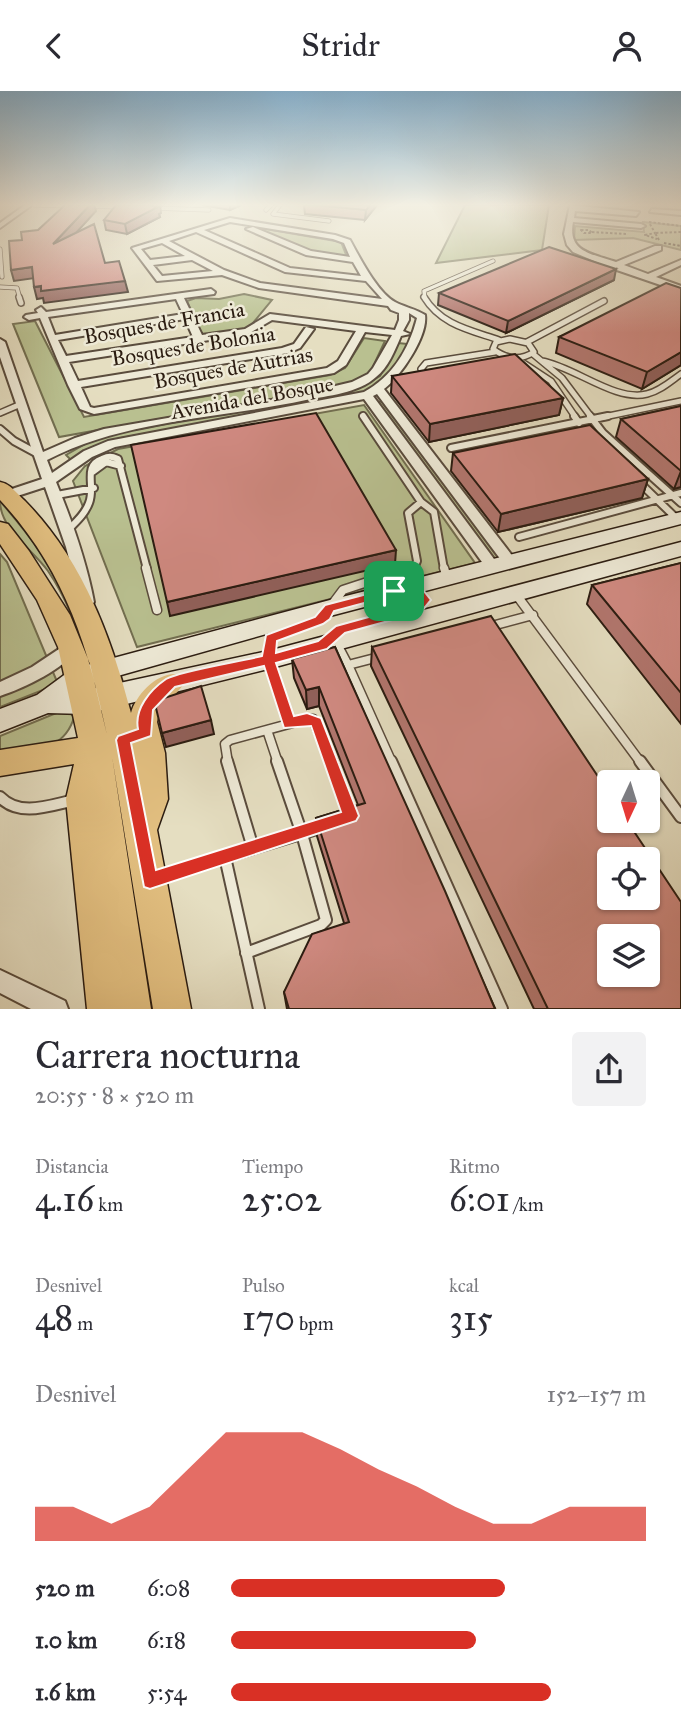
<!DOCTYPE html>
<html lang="es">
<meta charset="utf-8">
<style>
body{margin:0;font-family:"IM FELL Great Primer",serif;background:#f2f2f3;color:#2b2b33;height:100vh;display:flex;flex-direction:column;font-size:26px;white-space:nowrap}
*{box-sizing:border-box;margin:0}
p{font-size:23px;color:#7c7c81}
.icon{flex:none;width:38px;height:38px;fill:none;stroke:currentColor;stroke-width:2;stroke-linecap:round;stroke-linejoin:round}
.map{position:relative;height:918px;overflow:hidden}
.panel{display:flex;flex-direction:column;background:#fff;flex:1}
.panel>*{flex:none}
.needle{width:46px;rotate:184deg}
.controls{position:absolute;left:597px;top:679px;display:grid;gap:14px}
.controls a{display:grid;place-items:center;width:63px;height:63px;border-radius:7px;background:#fff;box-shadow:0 2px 5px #0004;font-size:35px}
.pin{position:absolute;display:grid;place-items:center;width:60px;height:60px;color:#fff;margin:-30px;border-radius:14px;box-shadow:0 4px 10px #0006}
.round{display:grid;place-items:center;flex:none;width:74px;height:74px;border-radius:7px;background:#f2f2f3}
.overview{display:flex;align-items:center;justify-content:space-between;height:119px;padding:0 35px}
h1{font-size:38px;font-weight:600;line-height:52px}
.metrics{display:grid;grid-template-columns:repeat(3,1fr);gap:10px;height:119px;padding:7px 35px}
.metrics div{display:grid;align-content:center}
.metrics b{font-size:35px;font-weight:600}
.metrics small{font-size:19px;font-weight:400}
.metrics p{font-size:19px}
.chart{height:196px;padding:14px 35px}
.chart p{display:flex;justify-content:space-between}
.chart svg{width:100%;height:126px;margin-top:7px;fill:#d93025;opacity:.7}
ul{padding:0 35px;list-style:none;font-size:23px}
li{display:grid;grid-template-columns:112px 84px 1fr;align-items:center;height:52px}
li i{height:18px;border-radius:9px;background:#d93025}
header{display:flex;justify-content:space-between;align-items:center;height:91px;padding:0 35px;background:#fff;font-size:32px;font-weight:600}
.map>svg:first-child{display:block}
</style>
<header><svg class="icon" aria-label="back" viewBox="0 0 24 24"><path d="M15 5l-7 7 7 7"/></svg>Stridr<svg class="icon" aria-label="person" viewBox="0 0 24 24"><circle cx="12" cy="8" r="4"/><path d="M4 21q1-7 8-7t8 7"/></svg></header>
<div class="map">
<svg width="681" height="918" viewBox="0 0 681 918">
<rect width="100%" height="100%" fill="#e5dec1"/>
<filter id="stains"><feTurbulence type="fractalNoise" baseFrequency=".00286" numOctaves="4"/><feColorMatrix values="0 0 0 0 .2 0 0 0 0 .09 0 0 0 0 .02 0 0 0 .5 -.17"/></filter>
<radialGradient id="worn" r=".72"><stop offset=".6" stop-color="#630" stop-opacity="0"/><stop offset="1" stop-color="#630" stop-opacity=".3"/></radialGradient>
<path fill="#b9c090" stroke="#726e50" stroke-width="2" d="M465,114h84l-7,45 -106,13z
M643,131l38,4v24l-48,-12 -59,2 1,-14 69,6z
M248,135l93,16 6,15 -32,-4z
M244,203l28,6 -24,29 -46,8 -15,-36 9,-3 23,1z
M35,230l49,96 246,-42 15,-7 19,-30 21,3 -15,32 -26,13 -285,51 -46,-113z
M398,252l10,1c-18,31 -22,42 -57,53l-230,41 -50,22 -5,-5 21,-12 30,-10 242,-45 21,-12z
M384,310l118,160 -6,1 -118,-160z
M364,314l111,158 -338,84 -64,-166 12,-15 33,-17z
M0,410c24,28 48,58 64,91 10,22 18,45 27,67l-3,1c-10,-30 -22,-63 -40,-89 -16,-22 -48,-42 -48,-70z
M0,463l7,8 51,122 -58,23z
M66,618l8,8c-9,34 -44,35 -74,43v-24z"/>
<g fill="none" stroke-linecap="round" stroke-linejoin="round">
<defs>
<path id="lane-far4" d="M34,114l38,1
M280,114l-7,9 56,7
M87,115l37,1
M153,117l56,2
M266,119l5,-5
M0,158l2,28
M0,196l17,1 3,11
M425,208l-1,-8 69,-30"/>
<path id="lane-far3" d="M19,206l2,6
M424,206c17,28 46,33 75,43
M510,248l18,4 6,9c-14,9 -28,7 -41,-3l3,-7z
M527,251l77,-41
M533,263l29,24 30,40
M516,267l35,23 25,37
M542,270c33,6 73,41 105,33 13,-3 24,-13 34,-20
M426,286l-5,-8 5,-6 69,-11
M0,322l21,-9
M599,327l82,-17"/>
<path id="lane-far2" d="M363,325l58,86 13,10 10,57
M574,325l5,7
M590,325l13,17 78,70
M0,338l14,12 24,13
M451,357l157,-32
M91,382l15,-11 15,4
M640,392l37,36
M57,404l37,-7
M68,439c8,-8 17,-16 21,-27 7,-17 -7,-37 13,-44 7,-3 9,-3 16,0l29,110
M519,446l162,-44
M405,478l10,-3 2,-5 -9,-48 13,-11"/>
<path id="lane-far1" d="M146,477l11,42
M444,477l3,9
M515,502l126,170
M331,515l12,-16 67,-22
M488,536l45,-12
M337,553l11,21
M379,566l-31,8 44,98
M269,570l20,63
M267,639l11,33
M228,672l-3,-19 5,-4 77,-21h6l18,44"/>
<path id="lane" d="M227,670l26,87
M331,670l19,55
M391,670l111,248
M640,670l41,56
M0,706c20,21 51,8 75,3
M225,766l34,152
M157,787l166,-51
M246,862l75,-28 5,-5 -24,-86 -25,-73"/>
<path id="street" d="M25,114h7l-32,23v-5z
M570,114l69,7 -3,4 -61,-5 -1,7 67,6 4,2 -4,2 -68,-6c-6,31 21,32 43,40l39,-16h6v4l-37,15 24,9 33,-14v5l-25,12 25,9v6l-70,-24 -38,-16 -6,-7 -3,-11z
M652,118l29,2v4l-31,-3z
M230,127l105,17 15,5c10,18 27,52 45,62 9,5 21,7 30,13 3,21 -24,61 -41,74l130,169 2,3 -2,3h-10l-127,-170 -4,2 124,167 2,3 -2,3h-10l-123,-170 -249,48 -23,10 -36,25c16,39 30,78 38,120l-3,4h-10l-15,-59 -21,-60 -37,12 -6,-4 1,-3 39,-13 -42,-122v-18l5,3 38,110 32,-14 29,-9 185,-32 63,-15 16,-8 5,-6 19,-33 -27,-3 -19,33 -12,8 -240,41 -14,-5 -12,-24 -28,-67 -11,2 -5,-3 2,-2 12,-2 -2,-3 5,-3 5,5 165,-23 4,3 -1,2 -30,4 18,37 43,-6 25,-15 125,16 4,-10v-7l-8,-3 -3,-4 -129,-18 -37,-13 -65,6 -25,-33zM230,131l103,17 11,4 6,14 -39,-6 -58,-24 -7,2 60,26 47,7 8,14 -71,-8 -86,-38zM196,141l89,40 81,9 16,18 -122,-16 -36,-13 -55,-29zM162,152l23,13 -35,4 -9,-11zM192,169l21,11 -51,5 -9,-11zM176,208l7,15 -128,21 -7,-18zM409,222l8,5c-8,31 -25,59 -53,74l-256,49 -24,10 -32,22 -5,-13c79,-41 172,-41 259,-60 21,-4 53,-7 70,-23 12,-9 19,-27 25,-41l9,-2 -7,-3 6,-11zM185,228l8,18 -127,19 -8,-16zM272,229l84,11 -18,30 -11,7 -233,40 -4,-1 -9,-20 207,-34 12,-5 14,-19 -8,-2 -12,17 -12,4 -204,33 -9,-19 179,-28z
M71,550l6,2 2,4c-14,22 -55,41 -79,49v-14l32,-15z
M0,879l65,31 3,8h-37l-31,-16z"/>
<path id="secondary" d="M681,421v12l-351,92 -223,63 -19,5 -10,8 190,-41 413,-109v14l-413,113 -182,45 -38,-1 -48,19v-23l37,-14 34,-25 9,-3 250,-67z"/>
<path id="primary" d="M0,391c11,2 17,12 25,19 57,58 86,135 106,212 5,-19 29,-44 50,-38l4,8 -26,30 -2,9 8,31 3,46 -11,31 34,179h-38l-41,-253 39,253h-64l-21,-210 8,-35 -74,12v-26l78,-12 -20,-91 -21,-47 -37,-56v-22l8,2 21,27 41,64 20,49 17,71c-19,-90 -43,-166 -107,-235z"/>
</defs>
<use href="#lane-far4" stroke="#5a4c3d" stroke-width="5"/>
<use href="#lane-far3" stroke="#5a4c3d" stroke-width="8"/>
<use href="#lane-far2" stroke="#5a4c3d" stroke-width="10"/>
<use href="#lane-far1" stroke="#5a4c3d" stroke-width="11"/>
<use href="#lane" stroke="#5a4c3d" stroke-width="14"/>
<use href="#street" stroke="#5a4c3d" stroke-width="4"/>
<use href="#secondary" stroke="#2b1c11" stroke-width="3"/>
<use href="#primary" stroke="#2b1c11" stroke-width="3"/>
<path stroke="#2b1c11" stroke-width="2" stroke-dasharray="2.5 2" stroke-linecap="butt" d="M649,131l32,4
M650,133l5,9 -10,2 12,4
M581,139h8l3,3h-8z
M592,141l36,2
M659,149l-4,-7 26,-1
M664,152l17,3"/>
<use href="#lane-far4" stroke="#eeead7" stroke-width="3.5"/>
<use href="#lane-far3" stroke="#eeead7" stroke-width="5"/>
<use href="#lane-far2" stroke="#eeead7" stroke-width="6"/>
<use href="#lane-far1" stroke="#eeead7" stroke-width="8"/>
<use href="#lane" stroke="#eeead7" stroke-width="10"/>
<use href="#street" fill="#eeead7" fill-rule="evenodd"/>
<use href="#secondary" fill="#eeead7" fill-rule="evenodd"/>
<use href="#primary" fill="#e2bf80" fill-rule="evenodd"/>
</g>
<path fill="#b2766e" stroke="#2b1c11" stroke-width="2" d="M202,114h39l-11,5z
M304,114h73l-12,15 -60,-6z
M161,122l-2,1 1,3 -33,17 -21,-4 -2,-10z
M614,189l-108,53 -68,-28 1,-12z
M681,197v77l-39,24 -86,-36 3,-16z
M392,285l171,22 -4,17 -130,27 -38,-49z
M681,315v81l-7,2 -58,-52 5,-18z
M453,362l195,26 -6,19 -144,34 -47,-61z
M681,472v161l-94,-120 5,-19z
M335,556l160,362h-208l-3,-17 60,-69 -27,-87 -1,-18 42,-13 -39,-99 -12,3 -13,-31 -2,-19z
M372,556l309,362h-147l-163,-343z"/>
<path fill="#91605a" stroke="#2b1c11" stroke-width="2" d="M90,114h4l2,6 -40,44 -3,-11z
M156,114h4l1,8 -2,1 1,3 -33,17 -2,-10z
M230,114h11l-11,5z
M370,114h7l-12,15 1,-10z
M32,176l3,11 -21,3 -3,-11z
M616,178l-2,11 -108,53 2,-12z
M125,190l3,11 -84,11 -1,-5 -6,1 -3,-12z
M681,261v13l-39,24 5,-17z
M563,307l-4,17 -130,27 1,-18z
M681,380v16l-7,2z
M648,388l-6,19 -144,34 3,-18z
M396,459l-1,14 -225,52 -3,-14z
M319,596v19l-12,3 -1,-19z
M211,629l3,14 -48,13 -4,-14z"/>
<path fill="#cf8980" stroke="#2b1c11" stroke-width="2" fill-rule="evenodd" d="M65,114h25l-37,39 41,-20 11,39 14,-2 6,20 -84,10v-5l-7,1 -2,-20 -21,3 -2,-29 13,-1 -1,-8 17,-2z
M116,114h40l-4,1 6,1 -33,17 -21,-4z
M315,114h55l-4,5z
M549,156l67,22 -108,52 -69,-28z
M666,192l15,5v64l-34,20 -88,-35z
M515,263l48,44 -133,26 -38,-48z
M681,315v65l-60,-52z
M316,322l80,137 -229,52 -36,-157z
M590,334l58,54 -147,35 -48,-61z
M681,472v130l-89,-108z
M491,525l118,177v28h18l54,81v107h-133l-176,-362zM609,768h39v39h-39zM609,845h39v39h-39z
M335,556l110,244 50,118h-206l-5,-17 28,-58 37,-12 -33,-104 49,-15 -46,-116 -13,3 -14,-31z
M201,595l10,34 -49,13 -6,-25 2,-8z"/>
<linearGradient id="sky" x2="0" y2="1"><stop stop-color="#88b6d6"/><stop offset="0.47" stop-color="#f3f0e3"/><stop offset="1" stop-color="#f3f0e3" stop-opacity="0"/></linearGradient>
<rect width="681" height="242" fill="url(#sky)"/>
<path fill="#d93025" stroke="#fff" stroke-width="2" fill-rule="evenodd" d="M394,496l29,3 8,10 -10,12 -76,21 -18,16 -51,14 18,53 13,-3 14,5 38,98 -3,5 -206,68 -6,-2 -28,-147 2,-4 20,-7c-4,-20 12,-39 28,-50 13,-8 77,-18 96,-23l4,-21 49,-18 10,-12zM394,504l23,5 -5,5 -76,21 -18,15 -42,12 1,-12 46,-17 7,-5 4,-8zM264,575l20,62 27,-2 30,86 -185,58 -25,-127 20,-7 2,-26 22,-23z"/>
<g text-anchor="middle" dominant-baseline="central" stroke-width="5" stroke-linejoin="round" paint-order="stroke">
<g font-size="21" fill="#2b1c11" stroke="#eeead7">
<text transform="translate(164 232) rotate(-10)">Bosques de Francia</text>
<text transform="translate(193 255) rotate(-9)">Bosques de Bolonia</text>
<text transform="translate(233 277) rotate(-10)">Bosques de Autrias</text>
<text transform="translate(252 307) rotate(-10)">Avenida del Bosque</text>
</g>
</g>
<rect width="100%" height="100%" filter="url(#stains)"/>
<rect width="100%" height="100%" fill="url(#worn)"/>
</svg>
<div class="controls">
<a><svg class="needle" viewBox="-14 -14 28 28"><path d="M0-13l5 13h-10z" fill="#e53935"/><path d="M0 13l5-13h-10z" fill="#7c7c81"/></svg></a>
<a><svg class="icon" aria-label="locate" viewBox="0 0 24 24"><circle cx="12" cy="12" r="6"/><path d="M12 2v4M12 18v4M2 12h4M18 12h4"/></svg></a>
<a><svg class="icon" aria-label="layers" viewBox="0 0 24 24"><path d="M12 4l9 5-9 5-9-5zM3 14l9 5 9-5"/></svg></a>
</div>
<div class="pin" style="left:394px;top:500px;background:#1e9e55"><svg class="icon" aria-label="arrive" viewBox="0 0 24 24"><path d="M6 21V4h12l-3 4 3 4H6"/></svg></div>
</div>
<section class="panel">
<div class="overview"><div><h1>Carrera nocturna</h1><p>20:55 · 8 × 520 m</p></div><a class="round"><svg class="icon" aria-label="share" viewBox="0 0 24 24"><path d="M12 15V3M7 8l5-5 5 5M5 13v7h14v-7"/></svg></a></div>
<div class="metrics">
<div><p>Distancia</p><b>4.16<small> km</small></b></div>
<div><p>Tiempo</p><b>25:02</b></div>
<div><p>Ritmo</p><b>6:01<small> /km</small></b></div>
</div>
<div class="metrics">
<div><p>Desnivel</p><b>48<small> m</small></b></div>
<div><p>Pulso</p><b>170<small> bpm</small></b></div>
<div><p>kcal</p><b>315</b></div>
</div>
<div class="chart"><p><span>Desnivel</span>152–157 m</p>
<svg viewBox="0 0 160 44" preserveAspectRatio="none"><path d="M0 44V32L10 32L20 38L30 32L40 19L50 6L60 6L70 6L80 12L90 19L100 25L110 32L120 38L130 38L140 32L150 32L160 32V44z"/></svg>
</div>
<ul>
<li><b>520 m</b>6:08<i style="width:66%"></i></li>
<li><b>1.0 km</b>6:18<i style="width:59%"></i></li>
<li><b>1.6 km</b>5:54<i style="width:77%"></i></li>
</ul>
</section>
